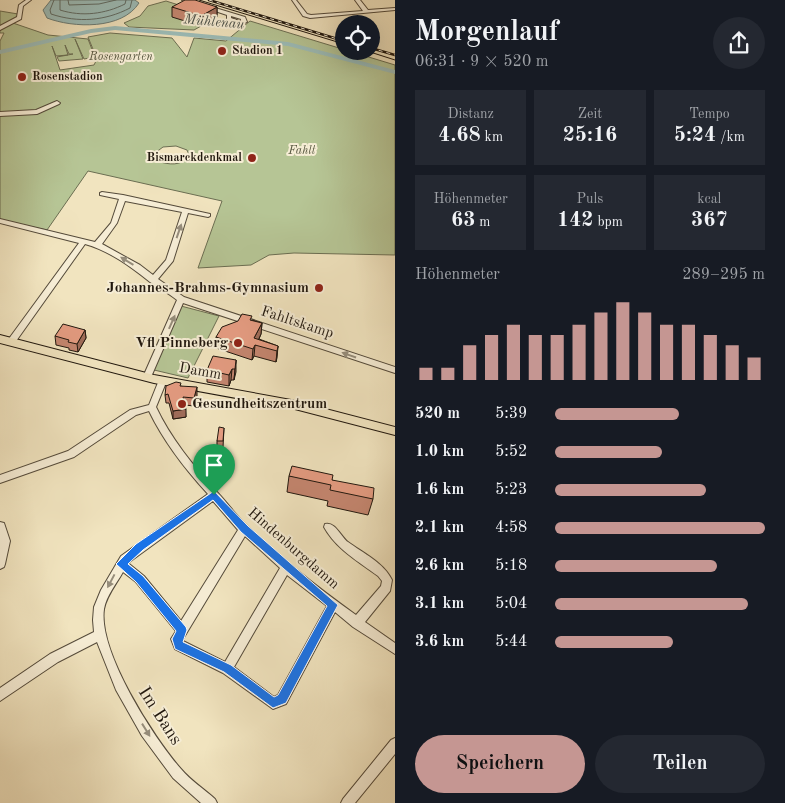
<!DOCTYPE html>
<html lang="de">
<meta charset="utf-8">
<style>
body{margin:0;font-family:"Old Standard TT",serif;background:#242831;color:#f1f3f6;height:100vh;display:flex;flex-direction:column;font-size:19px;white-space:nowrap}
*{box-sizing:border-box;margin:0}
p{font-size:16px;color:#9ea1a6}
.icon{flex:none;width:28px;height:28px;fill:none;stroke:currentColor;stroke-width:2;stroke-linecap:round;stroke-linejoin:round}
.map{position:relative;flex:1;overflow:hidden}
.drawer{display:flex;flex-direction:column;background:#171b24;width:390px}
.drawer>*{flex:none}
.buttons{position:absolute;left:335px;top:15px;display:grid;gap:10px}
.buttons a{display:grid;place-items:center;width:45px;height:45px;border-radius:50%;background:#171b24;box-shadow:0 5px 20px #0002;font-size:25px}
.pin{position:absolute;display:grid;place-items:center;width:42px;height:42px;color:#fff;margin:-51px -21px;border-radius:50% 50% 50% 0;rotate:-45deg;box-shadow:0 0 5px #0007}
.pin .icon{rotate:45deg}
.round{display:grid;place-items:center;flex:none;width:52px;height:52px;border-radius:26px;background:#242831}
.headline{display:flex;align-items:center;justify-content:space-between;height:85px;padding:0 20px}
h1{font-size:28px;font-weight:700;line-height:38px}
.stats{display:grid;grid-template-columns:repeat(3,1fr);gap:8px;height:85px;padding:5px 20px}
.stats div{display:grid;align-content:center;border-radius:0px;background:#242831;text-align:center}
.stats b{font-size:21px;font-weight:700}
.stats small{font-size:14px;font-weight:400}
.stats p{font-size:14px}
.chart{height:140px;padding:10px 20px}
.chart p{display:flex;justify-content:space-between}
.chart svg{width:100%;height:90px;margin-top:5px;stroke:#c59692;stroke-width:6}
.cta{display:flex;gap:10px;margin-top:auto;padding:10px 20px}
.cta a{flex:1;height:58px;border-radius:30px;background:#c59692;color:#111;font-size:20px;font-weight:700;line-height:58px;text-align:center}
.cta a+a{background:#242831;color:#f1f3f6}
ul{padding:0 20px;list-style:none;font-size:16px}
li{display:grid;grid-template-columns:80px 60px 1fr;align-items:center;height:38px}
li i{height:12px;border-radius:6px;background:#c59692}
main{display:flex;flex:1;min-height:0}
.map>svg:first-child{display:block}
</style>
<main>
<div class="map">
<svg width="395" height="803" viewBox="0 0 395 803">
<rect width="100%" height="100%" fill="#f1e4bf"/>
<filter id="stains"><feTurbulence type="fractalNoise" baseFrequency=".004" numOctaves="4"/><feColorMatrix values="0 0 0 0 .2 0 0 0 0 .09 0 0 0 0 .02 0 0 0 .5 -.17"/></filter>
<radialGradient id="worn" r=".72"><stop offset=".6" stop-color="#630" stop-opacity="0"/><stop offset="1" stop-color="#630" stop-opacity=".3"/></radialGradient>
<path fill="#b6c595" stroke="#6b6e52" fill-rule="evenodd" d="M166,1l51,16 -23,13 -65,-3 -5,-4 16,-7 8,-10z
M0,11l18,3 -1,4 -7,4 38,13 40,4 7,18 -11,2 -9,-20 8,20 -24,2 -2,-4 16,-3h-4l-4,-9 3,10 -12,1 -4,-10 8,24 34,-5 3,-6 -9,-22 22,-4 62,5 15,19 7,-19 32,3 24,-20 145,44v190l-101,-2 -25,2 -18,10 -53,3 24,-67 -134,-30 -41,59 -47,-10v-179l4,-8h-4zM176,146l11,4 3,7c-11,9 -20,8 -33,4l-2,-8 8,-6z
M181,306l38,10 -31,62 -34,-8z"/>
<path fill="#9cbdb9" stroke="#6a7b75" d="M51,0h84l4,3c-17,27 -66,25 -92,15l-4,-8z"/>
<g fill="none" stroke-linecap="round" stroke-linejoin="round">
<path stroke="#5e6a64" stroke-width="1" d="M54,0l-4,10 1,4c27,9 54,7 79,-6l2,-8
M60,0v10c22,7 45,4 65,-6l1,-4
M68,0l1,5 30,-1 17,-4"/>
<path fill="#9cbdb9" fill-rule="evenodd" d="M115,26l173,16 107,28v4l-107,-28 -173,-16 -24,3 -91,21v-4l91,-21z"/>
<defs>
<path id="minor" d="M26,0h5l-8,6 -2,13 -21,11v-4l17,-9 2,-12z
M182,0h7l56,17 2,5 -9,3 -11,-5v-5zM231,16l10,3v2h-2l-8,-3z
M292,0h4l11,14 4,1 52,-4 -8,-11h5l8,10 27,-2v2l-85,8 -7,-2z
M57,101l3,2 -1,1 -22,10 -37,2v-4l36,-2z
M102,192l21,3 87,19v2l-2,1 -20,-4 -15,48 -15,18 26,18 211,70v6l-212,-70 -32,74 -4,3 -3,-1 -1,-2 34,-77c-9,-7 -18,-12 -27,-18 -19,-15 -40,-31 -65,-38l-71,100h-6l-1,-2 1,-2 71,-97 -79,-20v-4l95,23 16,-19 8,-24 -19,-4v-2zM125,201l57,11 -16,48 -13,15 -13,-10 -38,-21 15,-21z
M163,377l4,3 -11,27c15,32 37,58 60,84 10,10 18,22 28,32 34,34 73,64 112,92l25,-29 1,-5 -4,-5c-19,-14 -42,-27 -54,-49l1,-3c10,-3 16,13 23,18 15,11 36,21 44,38l-2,11 -25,31 30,21v11l-42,-27 -18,-15 -49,92 -13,5 -50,-36 -48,-24 -4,-10 5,-8 -40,-49 -13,-10c-6,11 -17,24 -19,37 -6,42 49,128 77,160 9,11 23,20 34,30l2,4h-16l-28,-25 -31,-42 -26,-46 -19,-48 -39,20 -58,39v-13l50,-34 44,-22 -1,-12 1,-13 7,-17 20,-34 87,-62c-23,-25 -44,-52 -59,-83l-13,4 -62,42 -74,26v-8l68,-24 62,-41 19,-5 10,-25zM213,501l25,29 -57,91 -37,-45 -16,-13zM245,536l35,32 -55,94 -42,-21v-2zM287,575l40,31 -49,89 -4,2 -40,-30z
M0,522l4,1 6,18 -5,23 -1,3 -4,2z
M395,738v16l-40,49h-14l2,-4 48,-59z"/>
<path id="major" d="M0,335l154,40 137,25 104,27v8l-104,-27 -137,-25 -154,-40z"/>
</defs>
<use href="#minor" stroke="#544a3a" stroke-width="2"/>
<use href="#major" stroke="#20170e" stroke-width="2"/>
<use href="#minor" fill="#f6edd5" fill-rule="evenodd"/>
<use href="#major" fill="#f1e4bf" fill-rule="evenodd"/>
<path stroke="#20170e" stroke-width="1" d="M199,0l145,44
M367,51l28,9"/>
<defs>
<path id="rail" d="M209,0l135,41
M371,48l24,7"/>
</defs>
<use href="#rail" stroke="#20170e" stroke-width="2.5"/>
<use href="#rail" stroke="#f6edd5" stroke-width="1" stroke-dasharray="4" stroke-linecap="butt"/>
</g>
<path fill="#c58670" stroke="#20170e" d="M172,7h45v10l-16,9 -29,-9z
M252,320l10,3 -1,11 -2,5 19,7 -2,16 -22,-6 -2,4 -36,-12v-11z
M85,330l1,8 -8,14 -9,-2v-2l-13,-3 -1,-9z
M236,360l-2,20h-3l-2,6 -22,-4v-12z
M181,386l16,10 -3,10 -9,-1 1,12 -13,2 -4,-16h-3l-1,-8z
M224,428l-1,19 -6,-1v-5z
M289,476l43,4 41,19 -5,16 -41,-9 1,-5 -41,-9z"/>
<path fill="#a06d5b" stroke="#20170e" d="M217,7v10l-16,9v-10z
M262,323l-1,11 -5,11h-1l-1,11 -2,4 2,-22z
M85,330l1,8 -8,14 -1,-8z
M278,346l-1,12 -1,4 1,-11z
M236,360v12l-2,8 1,-11z
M232,369l-1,11 -2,6v-11z
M197,387v9l-3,10v-8z
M186,409v8l-13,2v-8z"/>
<path fill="#e59c82" stroke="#20170e" d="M185,0h10l22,7 -16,9 -29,-9z
M242,314l10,2 -2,4 12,3 -8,15 24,8 -1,5 -22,-6 -2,4 -37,-12 6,-10 16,-6z
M63,324l22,6 -8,14 -9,-2 1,-2 -14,-4z
M213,356l23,4 -1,9h-3l-3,6 -22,-5z
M176,382l5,1 -1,3 17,1 -3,11 -11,-1 3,12 -13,2 -5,-17 -3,1 1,-9z
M219,427l5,1 -1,13h-6z
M292,466l41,9 -1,5 42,8 -1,11 -43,-9 1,-5 -42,-9z"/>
<defs><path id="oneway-solid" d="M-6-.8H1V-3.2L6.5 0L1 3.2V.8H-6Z" transform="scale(1.25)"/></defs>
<g fill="#968d7b">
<use href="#oneway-solid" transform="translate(179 231) rotate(-71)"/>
<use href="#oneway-solid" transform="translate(127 261) rotate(-149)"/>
<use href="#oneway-solid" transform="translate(172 322) rotate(-66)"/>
<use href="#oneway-solid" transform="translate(349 355) rotate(-161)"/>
<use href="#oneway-solid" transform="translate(111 581) rotate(118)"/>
<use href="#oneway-solid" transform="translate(146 730) rotate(58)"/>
</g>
<path fill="#1a73e8" stroke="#fff" fill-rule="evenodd" d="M214,491l34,35 90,79 -52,98 -13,5 -49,-36 -49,-23 -3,-10 4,-8 -40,-49 -20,-18 20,-20zM213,500l28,32 86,74 -49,89 -4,2 -43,-32 -48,-23 4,-12 -1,-3 -43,-51 -15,-12 15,-14z"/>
<g fill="#8f2418" stroke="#f6edd5" stroke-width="2">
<circle cx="222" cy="51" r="5"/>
<circle cx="22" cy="77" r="5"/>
<circle cx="252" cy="158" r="5"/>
<circle cx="319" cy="288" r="5"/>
<circle cx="238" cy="343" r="5"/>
<circle cx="182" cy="404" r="5"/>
</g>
<g text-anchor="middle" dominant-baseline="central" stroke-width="4" stroke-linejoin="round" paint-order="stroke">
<g font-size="12" font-weight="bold" fill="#20170e" stroke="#f6edd5" text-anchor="start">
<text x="232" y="51">Stadion 1</text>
<text x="32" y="77">Rosenstadion</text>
<text x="242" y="158" text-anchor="end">Bismarckdenkmal</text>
</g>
<g font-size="12" font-style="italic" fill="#54543d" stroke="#f6edd5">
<text x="121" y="57">Rosengarten</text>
<text x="302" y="151">Fahlt</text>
</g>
<g font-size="14" font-style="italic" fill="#4b514a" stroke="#f6edd5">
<text transform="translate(214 22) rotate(5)">Mühlenau</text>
</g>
<g font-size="15" font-weight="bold" fill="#20170e" stroke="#f6edd5" text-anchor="end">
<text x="309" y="288">Johannes-Brahms-Gymnasium</text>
<text x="228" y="343">Vfl Pinneberg</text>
<text x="192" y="404" text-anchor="start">Gesundheitszentrum</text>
</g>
<g font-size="15" fill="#20170e" stroke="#f6edd5">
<text transform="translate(297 323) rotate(18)">Fahltskamp</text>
<text transform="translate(200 372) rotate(10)">Damm</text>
<text transform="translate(293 549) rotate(41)">Hindenburgdamm</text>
</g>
<g font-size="18" fill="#20170e" stroke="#f6edd5">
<text transform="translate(160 716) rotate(57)">Im Bans</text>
</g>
</g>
<rect width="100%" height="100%" filter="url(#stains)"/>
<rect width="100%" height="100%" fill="url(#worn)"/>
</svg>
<div class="buttons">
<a><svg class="icon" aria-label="locate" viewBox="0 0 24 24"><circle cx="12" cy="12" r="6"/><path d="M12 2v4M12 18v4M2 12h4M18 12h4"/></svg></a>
</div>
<div class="pin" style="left:214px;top:495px;background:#1e9e55"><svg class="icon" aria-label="arrive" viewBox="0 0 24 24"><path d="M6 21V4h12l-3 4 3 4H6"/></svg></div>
</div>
<section class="drawer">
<div class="headline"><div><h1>Morgenlauf</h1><p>06:31 · 9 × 520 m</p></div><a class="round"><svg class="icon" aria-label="share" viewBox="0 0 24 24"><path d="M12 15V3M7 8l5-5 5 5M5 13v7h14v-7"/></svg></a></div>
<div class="stats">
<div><p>Distanz</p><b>4.68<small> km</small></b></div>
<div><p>Zeit</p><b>25:16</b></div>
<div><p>Tempo</p><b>5:24<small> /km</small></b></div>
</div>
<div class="stats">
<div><p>Höhenmeter</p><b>63<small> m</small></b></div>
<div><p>Puls</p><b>142<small> bpm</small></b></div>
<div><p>kcal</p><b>367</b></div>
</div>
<div class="chart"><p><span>Höhenmeter</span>289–295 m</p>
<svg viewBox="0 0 160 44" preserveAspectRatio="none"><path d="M5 44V38M15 44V38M25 44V27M35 44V22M45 44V17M55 44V22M65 44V22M75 44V17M85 44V11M95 44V6M105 44V11M115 44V17M125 44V17M135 44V22M145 44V27M155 44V33"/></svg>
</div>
<ul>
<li><b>520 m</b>5:39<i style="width:59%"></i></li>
<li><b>1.0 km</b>5:52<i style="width:51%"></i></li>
<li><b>1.6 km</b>5:23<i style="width:72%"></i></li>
<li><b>2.1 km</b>4:58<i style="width:100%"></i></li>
<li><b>2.6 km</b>5:18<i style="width:77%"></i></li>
<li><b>3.1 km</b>5:04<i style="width:92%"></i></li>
<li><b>3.6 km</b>5:44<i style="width:56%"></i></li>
</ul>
<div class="cta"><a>Speichern</a><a>Teilen</a></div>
</section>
</main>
